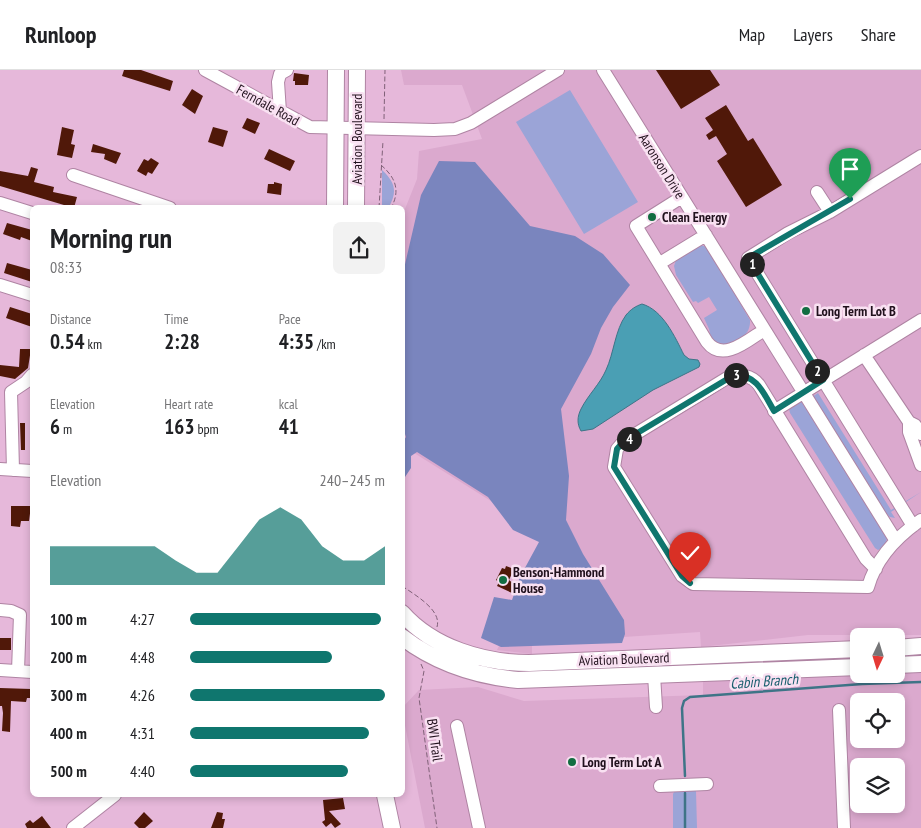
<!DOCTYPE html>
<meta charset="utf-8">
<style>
body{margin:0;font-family:"PT Sans Narrow",sans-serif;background:#f2f2f2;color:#202124;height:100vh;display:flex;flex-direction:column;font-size:19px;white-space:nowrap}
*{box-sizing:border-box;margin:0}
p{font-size:16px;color:#757577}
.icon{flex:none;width:28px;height:28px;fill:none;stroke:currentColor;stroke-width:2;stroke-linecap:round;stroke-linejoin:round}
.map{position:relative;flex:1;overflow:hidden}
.sheet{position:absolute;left:30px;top:135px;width:375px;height:592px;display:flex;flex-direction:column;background:#fff;border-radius:8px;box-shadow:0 2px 8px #0003}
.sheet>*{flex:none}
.needle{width:32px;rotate:184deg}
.fabs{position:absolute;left:850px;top:558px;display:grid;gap:10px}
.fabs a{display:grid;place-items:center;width:55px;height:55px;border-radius:8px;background:#fff;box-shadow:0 2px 8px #0003;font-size:25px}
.pin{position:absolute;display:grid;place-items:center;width:42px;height:42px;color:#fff;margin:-51px -21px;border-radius:50% 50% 50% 0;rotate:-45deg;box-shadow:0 0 5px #0007}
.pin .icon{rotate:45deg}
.km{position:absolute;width:25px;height:25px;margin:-12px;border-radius:50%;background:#222;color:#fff;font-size:14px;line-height:25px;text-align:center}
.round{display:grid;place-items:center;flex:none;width:52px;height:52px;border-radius:8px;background:#f2f2f2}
.summary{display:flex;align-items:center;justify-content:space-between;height:85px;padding:0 20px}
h1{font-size:28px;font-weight:600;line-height:38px}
.stats{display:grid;grid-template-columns:repeat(3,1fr);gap:8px;height:85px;padding:5px 20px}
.stats div{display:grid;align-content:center}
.stats b{font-size:21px;font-weight:600}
.stats small{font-size:14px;font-weight:400}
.stats p{font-size:14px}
.chart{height:140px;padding:10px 20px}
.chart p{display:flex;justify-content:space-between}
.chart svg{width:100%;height:90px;margin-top:5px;fill:#0f766e;opacity:.7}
ul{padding:0 20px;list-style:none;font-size:16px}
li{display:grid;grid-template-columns:80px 60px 1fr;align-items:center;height:38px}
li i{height:12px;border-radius:6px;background:#0f766e}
header{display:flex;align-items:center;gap:30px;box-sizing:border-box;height:70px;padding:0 25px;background:#fff;border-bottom:1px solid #e0e0e0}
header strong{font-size:24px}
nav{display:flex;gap:28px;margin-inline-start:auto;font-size:18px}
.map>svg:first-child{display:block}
</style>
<header>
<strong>Runloop</strong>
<nav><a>Map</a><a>Layers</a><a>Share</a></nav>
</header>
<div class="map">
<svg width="921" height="758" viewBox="0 0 921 758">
<rect width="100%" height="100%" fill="#e6b8da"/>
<path fill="#dba9ce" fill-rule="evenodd" d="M401,0h520v565h-113l-107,12 -1,-15 -168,11v11l-35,-4 53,-112 -147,-92 -1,-219 3,-18 12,-30 2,-28 63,-12 -20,-54h-58z
M921,600v158h-496l-22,-113 -1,-7 17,-18 59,-3 46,14 179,-6v-16l193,-5v-3zM859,631h37v38h-37zM859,696h37v38h-37z"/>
<path fill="#9ba4d7" d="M570,20l68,112 -54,32 -68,-112z
M382,100c14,13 15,22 7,37h-7z
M700,175l7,2 43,73c1,18 -15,21 -29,26l-10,-8 -2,-9 -5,-11 13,-8 -8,-13 -11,6 -2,-2 -3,1 -17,-27 -2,-9 2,-6z
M818,323l73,117 30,-18 -30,20 4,6 -5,-1 -8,-7 -70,-113z
M801,331l75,117 11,21 -3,8 -6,3 -3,-2 -85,-135 -1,-4z
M693,721h3l1,37h-24v-34l1,-2z"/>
<path fill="#7a85be" d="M439,91l36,1 55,64 45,10 28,18 27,31 -17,22 -12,21 -10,26 -30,55 8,67 -3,44 17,34 41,66 1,14 -3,9 -121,4 -20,-9 13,-41 18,3 8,-23 19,-35 -26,-12 -25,-33 -71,-45 -6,4v12l-6,9 -2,1v-36l3,-5 -1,-3 -3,-1 1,-160 18,-78z"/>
<path fill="#4a9fb4" stroke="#3e7487" d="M642,234c21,6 33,33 42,51l5,4 9,1 2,4 -1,3 -46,23 -60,39 -12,2c-4,-7 -4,-14 0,-22 7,-14 19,-25 25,-39 8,-17 9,-40 20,-55 5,-6 10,-9 16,-11z"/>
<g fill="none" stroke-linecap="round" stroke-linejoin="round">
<path stroke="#3e7487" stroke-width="2.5" d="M685,706l-3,-68 2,-7 6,-4 172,-13 59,-2
M685,723v35"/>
</g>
<path fill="#501809" d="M124,0h17l32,11 -3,10 -48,-15z
M656,0h54l10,15 -39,24z
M294,3l15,2 -1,10h-13v-4h-2z
M192,19l11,7 -8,18 -13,-9z
M726,35l22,36 5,-3 29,47 -36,22 -29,-46 10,-7 -11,-18 -7,4 -3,-5 7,-5 -8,-12z
M247,48l13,5 -5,11 -13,-6z
M62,57l12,3 -3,14 4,1 -3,13 -15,-3z
M213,57l15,4 -5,16 -15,-5z
M93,74l28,9 -5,11 -12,-5 1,-5 -14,-2z
M269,79l26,12 -5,10 -26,-12z
M151,88l8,5 -7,11 -4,-2 -2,4 -9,-5 7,-12 4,2z
M31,97l7,2 -4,13 20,5 -1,5 24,5 -3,11 -74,-22v-15l28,5z
M274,112l8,2 -1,11 -14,-2 1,-9h6z
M7,153l25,7v11l-11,-4 -1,3 -17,-6z
M7,193l25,7v12l-28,-9z
M10,237l22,7v13l-26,-9z
M20,279h11l-3,19 -13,11 -15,-3v-11l19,2z
M20,353h5v27h-4z
M11,436h20l-2,15h-8l-1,6 -9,-1z
M506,496l8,3 -5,11 6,5 -3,8 -15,-7 2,-4 -3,-2 6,-12 3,1z
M0,568h11v12h-11z
M0,618l31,1v9h-4l-1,4 -15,-1 -1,31 -8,-1 1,-18 -1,-7h-2z
M343,728l2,11 -16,2 12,13 -6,4 -4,-5 -5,4 -4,-5 3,-2 -2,-20z
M144,742l9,9 -8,7h-6l-5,-5z
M217,742l6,1 -1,6h3l-2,9h-12z
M42,746l9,12h-24l-2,-4 5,-4 3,3z"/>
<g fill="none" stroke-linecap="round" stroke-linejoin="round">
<defs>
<path id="minor" d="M205,0l105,57 124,3 21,-1 16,-6 87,-53
M603,0l293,471
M280,42l-2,-30 2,-8 7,-4
M73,105l97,33
M817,122l13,20
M682,127l-46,29 71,116c16,21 41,-2 57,-12
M0,133l32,10
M660,193l46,-28
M0,215l32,10
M864,285l45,67 6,3 6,9
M774,341l147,-91
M909,352v10l12,33
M0,399l32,2
M13,400l-2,-78 15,-10 6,-7
M913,456l-165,-268 40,-25 42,-21 91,-56
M876,499l-10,-10 -107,-174c-7,-10 -21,-12 -32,-7l-103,63 -7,8 -3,18 68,109 11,8 175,3c8,-28 30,-51 53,-67
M0,540l11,1 9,4 -2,56
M0,600l32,2
M654,605l2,32
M839,640l5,118
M457,656l22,102
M660,716l47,-2
M73,758l42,-33"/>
<path id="major" d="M335,138l1,-138
M356,138l1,-138
M402,543c31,35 82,50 127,50l330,-14
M402,567c34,26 74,39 116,43l341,-13
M896,578l25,-2
M896,595l25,-1
M385,725l7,33"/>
</defs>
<use href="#minor" stroke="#af84a3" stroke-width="14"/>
<use href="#major" stroke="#af84a3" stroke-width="18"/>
<path stroke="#806178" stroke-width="1" stroke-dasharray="5 2.5" stroke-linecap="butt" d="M384,49l1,-49
M381,95c14,12 20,25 10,43
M379,138l4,-67
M402,516c13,9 40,24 35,41
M421,594l3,7 -5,27 18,130"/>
<use href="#minor" stroke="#fff" stroke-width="12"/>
<use href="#major" stroke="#fff" stroke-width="16"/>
</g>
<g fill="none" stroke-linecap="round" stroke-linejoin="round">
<defs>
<path id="route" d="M690,513l-8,-7 -68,-109 3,-18 7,-8 110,-66c23,-1 30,19 40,36l49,-31 -75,-122 102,-59"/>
</defs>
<use href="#route" stroke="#fff" stroke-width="10"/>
<use href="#route" stroke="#0f766e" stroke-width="6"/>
</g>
<g fill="#126d41" stroke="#f9e1f2" stroke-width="2">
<circle cx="652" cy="147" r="5"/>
<circle cx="806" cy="241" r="5"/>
<circle cx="503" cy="510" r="5"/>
<circle cx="572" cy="692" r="5"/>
</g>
<g text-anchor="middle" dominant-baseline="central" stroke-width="5" stroke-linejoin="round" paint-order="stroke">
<g font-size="14" fill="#21111d" stroke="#f9e1f2">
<text transform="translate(268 35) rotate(29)">Ferndale Road</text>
<text transform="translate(357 69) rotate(-90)">Aviation Boulevard</text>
<text transform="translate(662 96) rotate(58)">Aaronson Drive</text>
<text transform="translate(624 589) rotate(-2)">Aviation Boulevard</text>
<text transform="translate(435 670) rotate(82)">BWI Trail</text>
</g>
<g font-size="14" font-weight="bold" fill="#21111d" stroke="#f9e1f2" text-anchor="start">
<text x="662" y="147">Clean Energy</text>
<text x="816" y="241">Long Term Lot B</text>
<text x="513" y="502">Benson-Hammond<tspan x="513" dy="16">House</tspan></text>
<text x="582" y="692">Long Term Lot A</text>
</g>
<g font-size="15" font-style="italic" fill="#185e6d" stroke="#f9e1f2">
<text transform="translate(764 611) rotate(-4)">Cabin Branch</text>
</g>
</g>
</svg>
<div class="fabs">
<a><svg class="needle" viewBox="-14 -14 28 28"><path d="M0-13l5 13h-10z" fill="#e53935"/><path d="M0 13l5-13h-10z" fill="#757577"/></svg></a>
<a><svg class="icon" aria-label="locate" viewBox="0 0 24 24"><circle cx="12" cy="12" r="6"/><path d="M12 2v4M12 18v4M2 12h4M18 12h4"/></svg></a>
<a><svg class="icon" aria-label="layers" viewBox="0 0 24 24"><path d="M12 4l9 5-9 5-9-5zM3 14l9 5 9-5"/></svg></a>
</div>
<div class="pin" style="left:850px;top:129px;background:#1e9e55"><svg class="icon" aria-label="arrive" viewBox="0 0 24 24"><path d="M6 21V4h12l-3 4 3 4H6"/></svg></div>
<div class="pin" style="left:690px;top:513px;background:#d93025"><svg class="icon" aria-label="check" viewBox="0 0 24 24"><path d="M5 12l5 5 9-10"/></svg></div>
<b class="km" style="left:752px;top:194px">1</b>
<b class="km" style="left:817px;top:301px">2</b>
<b class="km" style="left:736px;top:305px">3</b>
<b class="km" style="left:629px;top:369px">4</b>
<section class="sheet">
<div class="summary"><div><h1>Morning run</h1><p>08:33</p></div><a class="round"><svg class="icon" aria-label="share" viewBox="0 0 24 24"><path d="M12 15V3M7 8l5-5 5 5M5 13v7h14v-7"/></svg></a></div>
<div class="stats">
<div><p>Distance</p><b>0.54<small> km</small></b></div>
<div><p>Time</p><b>2:28</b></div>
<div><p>Pace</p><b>4:35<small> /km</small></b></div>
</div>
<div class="stats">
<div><p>Elevation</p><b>6<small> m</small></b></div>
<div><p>Heart rate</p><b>163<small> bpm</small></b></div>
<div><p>kcal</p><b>41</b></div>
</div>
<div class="chart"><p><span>Elevation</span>240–245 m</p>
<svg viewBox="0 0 160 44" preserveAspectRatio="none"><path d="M0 44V25L10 25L20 25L30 25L40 25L50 25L60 32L70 38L80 38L90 25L100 12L110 6L120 12L130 25L140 32L150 32L160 25V44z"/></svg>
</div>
<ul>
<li><b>100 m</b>4:27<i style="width:98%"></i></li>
<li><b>200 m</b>4:48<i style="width:73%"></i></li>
<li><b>300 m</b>4:26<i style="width:100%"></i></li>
<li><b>400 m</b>4:31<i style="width:92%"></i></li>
<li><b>500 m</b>4:40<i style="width:81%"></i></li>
</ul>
</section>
</div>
